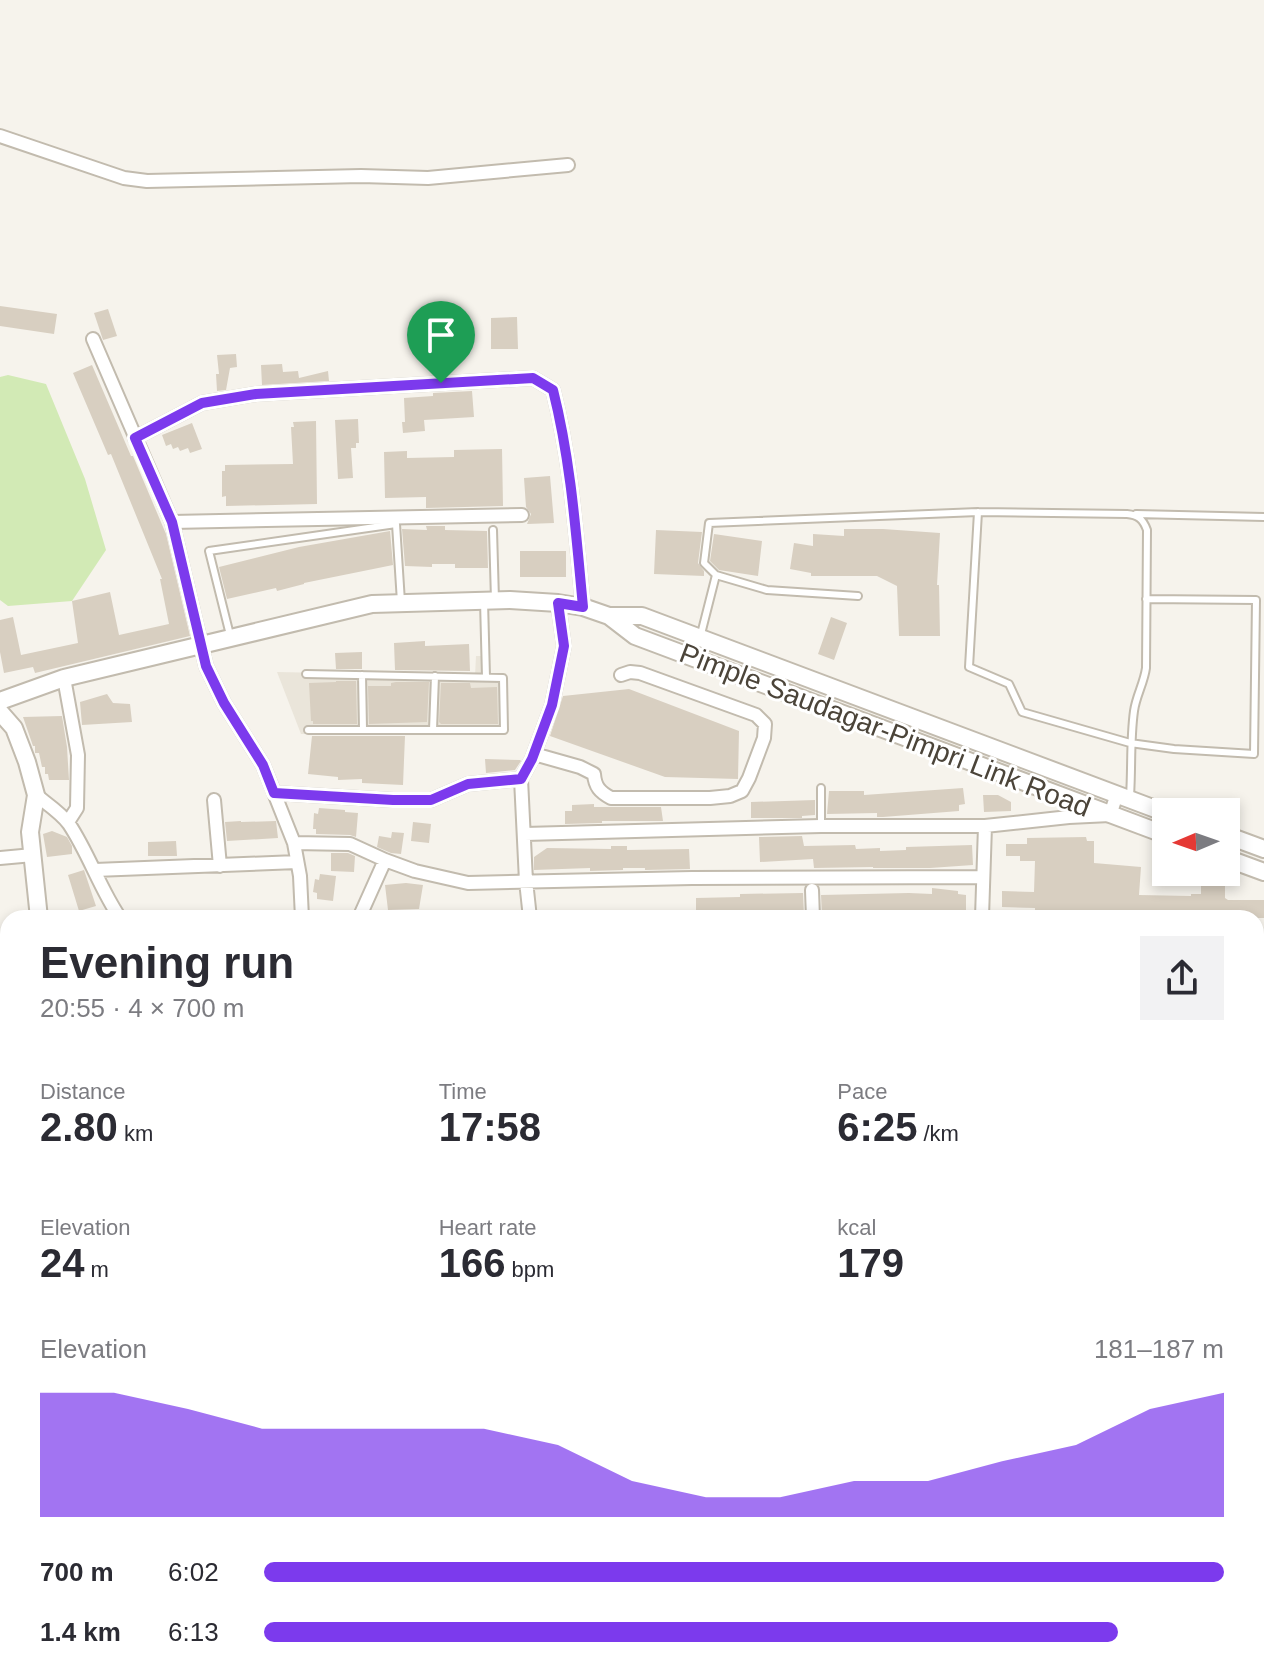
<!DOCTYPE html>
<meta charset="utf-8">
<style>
body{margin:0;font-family:Arial,sans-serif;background:#f2f2f3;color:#2b2b33;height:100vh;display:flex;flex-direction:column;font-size:30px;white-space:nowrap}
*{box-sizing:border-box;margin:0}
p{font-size:26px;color:#7c7c81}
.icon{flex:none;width:44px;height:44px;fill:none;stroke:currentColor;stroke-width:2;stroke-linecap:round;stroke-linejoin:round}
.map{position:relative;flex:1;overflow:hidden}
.side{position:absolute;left:0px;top:910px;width:1264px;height:770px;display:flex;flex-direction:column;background:#fff;border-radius:24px 24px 0 0;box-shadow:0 4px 12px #0003}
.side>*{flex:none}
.needle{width:52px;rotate:268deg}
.tools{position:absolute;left:1152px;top:798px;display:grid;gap:16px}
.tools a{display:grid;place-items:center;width:88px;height:88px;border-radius:0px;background:#fff;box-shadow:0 4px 12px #0003;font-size:40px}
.pin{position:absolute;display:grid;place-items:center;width:68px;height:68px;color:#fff;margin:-82px -34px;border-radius:50% 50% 50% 0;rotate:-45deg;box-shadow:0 0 8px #0007}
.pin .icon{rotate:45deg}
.round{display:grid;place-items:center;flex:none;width:84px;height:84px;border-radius:0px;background:#f2f2f3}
.headline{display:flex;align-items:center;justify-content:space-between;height:136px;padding:0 40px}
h1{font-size:44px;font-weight:800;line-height:60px}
.figures{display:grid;grid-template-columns:repeat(3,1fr);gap:12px;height:136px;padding:8px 40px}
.figures div{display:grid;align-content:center}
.figures b{font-size:40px;font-weight:800}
.figures small{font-size:22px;font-weight:400}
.figures p{font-size:22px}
.chart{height:224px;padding:16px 40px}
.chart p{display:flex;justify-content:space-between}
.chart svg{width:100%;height:144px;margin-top:8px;fill:#7c3aed;opacity:.7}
ul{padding:0 40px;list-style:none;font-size:26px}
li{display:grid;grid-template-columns:128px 96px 1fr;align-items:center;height:60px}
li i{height:20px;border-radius:10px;background:#7c3aed}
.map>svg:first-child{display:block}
</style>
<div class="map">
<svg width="1264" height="1679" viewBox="0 0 1264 1679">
<rect width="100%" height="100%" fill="#f6f3ec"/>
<path fill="#eae5da" d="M476,656h8v17h22v59l-205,2 -24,-62 198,4z"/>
<path fill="#d2eab5" d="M8,375l38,9 39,95 21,71 -34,51 -64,5 -8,-6v-223z
M1256,1342l8,2v124l-8,8z
M0,1616h8v56h65l-1,7h-72z
M143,1672h165l7,7h-173z"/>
<path fill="#d8cfc1" d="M0,306l57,8 -3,20 -54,-8z
M108,309l9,27 -14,4 -9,-27z
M443,312l2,38 -18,1 -2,-38z
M517,317l1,32h-27v-31z
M236,354l1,13 -7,1 -4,22 -9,1 -1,-17h3l-2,-19z
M282,364l1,8 15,-1 1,7 29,-7 1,10 -67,4 -1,-20z
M92,365l39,91h2l33,78 24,102 -155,37 -2,-6 -29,6 -4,-21v-32l13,-3 8,38 57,-12 -6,-42 38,-9 9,43 50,-11 -9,-45h2l-51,-125 -3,1 -35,-82z
M472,391l2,26 -50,3 1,11 -22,2 -1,-11h3l-1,-24 29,-2v-3z
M358,419l1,24h-3v5h-5l2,30 -15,1 -3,-59z
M316,421l1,83 -91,2v-10l-4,1v-26h3v-6l68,-1 -2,-37h3l-1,-5z
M192,423l10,26 -12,4 -2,-5 -8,3 -2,-4 -5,2 -2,-5 -5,2 -4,-11z
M502,449l1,57 -77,2v-11l-41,1 -1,-46 23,-1v7l47,-1v-7z
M550,476l4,47 -27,1 4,-10 -5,-7 -2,-29z
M426,526h19v4l42,1 1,37h-33v-4h-23v3l-27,-1 -3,-37 25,1z
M844,529h39l57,4 -3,52h2l1,51h-41l-2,-50 -20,-10h-66v-3l-21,-4 4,-26 19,3v-12l31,2z
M656,530l46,2 -4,31 6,8v5l-50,-2z
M390,531l3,34 -89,18v1l-27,7 -1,-3 -49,11 -8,-32 80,-20z
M714,534l48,7 -4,35 -39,-6 -9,-9z
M520,551h46v26h-46z
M831,617l16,6 -13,37 -16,-6z
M425,641v5l44,-2 1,27 -75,-1 -1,-27z
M362,652v17h-26l-1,-16z
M336,681h20l1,43h-44v-3h-2l-2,-38 27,-1z
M396,682h33l-2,40 -58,2 -1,-38h23v-3z
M441,683h29l1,5 26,-1 1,37h-57l-2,-2z
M629,689l110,42 -1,48 -73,-2 -115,-41 13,-40z
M107,694l6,9 17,1 2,18 -50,3 -2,-23z
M62,716l5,31 2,33h-20l-1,-6h-3v-7h-3l-3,-14h-4v-7h-2l-10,-29z
M312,736h93l-2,49 -41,-2v-4l-24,1v-3l-30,-3z
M485,759l35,1 1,1 -6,9 -29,3z
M963,788l2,16 -6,1v6l-76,6h-6v-4l-50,1 2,-23h35v4z
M983,795h15l13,7v9l-27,1z
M815,800v15l-13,1v2h-51v-16z
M594,804v3h67l2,14h-61v2l-37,1v-13h7v-6z
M319,808l26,2v2l13,1 -2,24 -6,-2 -34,-1v-5h-3l1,-16 4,1z
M241,821v1l35,-1 2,17 -51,3 -2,-19z
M413,822l18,2 -2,19 -18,-2z
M52,831l15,6 5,9v8l-25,3 -4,-23z
M392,832l12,1 -3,21 -10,-1 -14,-6 2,-11 12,2z
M802,836l2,10 51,-1 1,4 24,-1v3l26,-1v-3l66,-2 1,20 -43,3h-57v-1l-59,1 -1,-9 -53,3 -1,-25z
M1086,837l1,4h7v22l47,4 -2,28 52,1v-2h10v-22h24v26l3,2h36v18h-229v-10l-33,-1v-16l32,1 1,-31h-15v-5h-14v-12h21v-6z
M176,841l1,15h-29v-14z
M611,846h16v4l62,-1 1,20 -45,1v-2h-22v2l-33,1v-3l-56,2v-13l13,-9 64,1z
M331,853h17l7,3 -1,16 -23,-1z
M84,870l12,36 -17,5 -11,-36z
M320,874l16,2 -3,25 -16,-2v-6l-4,-1 2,-13 4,1z
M406,883l17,2 -4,24 -31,1 -3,-25z
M932,888l26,3v3l8,1v17h-57v2l-87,2 -1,-21 88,-2 23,1z
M803,893l1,23h-4v-6h-23v7l-36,1v-4h-45v-16l44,-1v-3z"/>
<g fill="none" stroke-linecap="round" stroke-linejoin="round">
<defs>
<path id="service" d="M978,512l-9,155 40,17 13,28 108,31 44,6 80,5 2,-154 -110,-1
M1136,514l128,3
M493,530l2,70
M858,596l-91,-6 -51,-15 -12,-12 5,-40 269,-11 149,2c11,1 16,5 20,16l-1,138c-2,15 -10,28 -12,43 -4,29 -2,56 -4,85
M484,601l2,76
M230,635l-21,-84 187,-27 5,78
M700,638l16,-63
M306,674l197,4 1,52h-196
M362,675l1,54
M433,730l2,-54
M821,825v-37
M1256,1152h8
M1256,1586l8,-1
M1256,1646l8,-1"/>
<path id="minor" d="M0,136l124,42 23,3 214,-5 67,2 140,-13
M93,339l79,183 34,144 18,37 39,62 31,78 6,33 2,42h78
M135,438l67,-35 54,-9 277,-16 20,12c18,71 23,144 30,217
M172,522l350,-7
M64,678l14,77 -1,53 -9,14
M534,754l46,13 14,7c1,13 6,18 17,24h99l20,-2 12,-5 7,-13 15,-40 1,-14 -9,-9 -116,-42 -10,-1 -9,3
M274,793l119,7h38l37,-16 53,-5
M36,795c11,9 25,18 33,29 20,30 31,65 51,94
M214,800l6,66
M985,826l84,-9 41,-2 7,-21
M525,834l296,-8h164l-3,91
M294,843l56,1 35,16 30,11 53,12 224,-5 291,-1
M0,858l33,-3
M95,870l202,-8
M812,890l1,28
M359,918l26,-58
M398,918h63
M530,918l-4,-37 -5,-102 11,-20 20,-54 12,-59 -6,-43
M1256,991l8,1
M0,1032l8,2
M1256,1210h8
M1256,1324h8
M1256,1496l8,-8
M0,1514l8,7
M302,1672l7,7
M449,1679l1,-7
M639,1679l1,-7"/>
<path id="tertiary" d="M609,616h33l524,197
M0,701l64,-23 308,-74 138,-4 48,3 25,4 26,9 26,20 531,199
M0,712l14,16 13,34 9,33 -6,37 9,86
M1226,835l38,14
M1226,858l38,14
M115,1679l1,-7"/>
</defs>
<use href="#service" stroke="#c2bbae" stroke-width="10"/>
<use href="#minor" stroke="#c2bbae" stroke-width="16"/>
<use href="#tertiary" stroke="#c2bbae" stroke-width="20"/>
<use href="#service" stroke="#fff" stroke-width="6"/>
<use href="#minor" stroke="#fff" stroke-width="12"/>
<use href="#tertiary" stroke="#fff" stroke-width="16"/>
</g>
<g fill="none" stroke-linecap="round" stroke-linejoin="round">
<defs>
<path id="route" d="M533,378l20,12c18,71 23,144 30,217l-25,-4 6,43 -12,59 -20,54 -11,20 -53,5 -37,16h-38l-119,-7 -11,-28 -39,-62 -18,-37 -34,-144 -37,-84 67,-35 54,-9z"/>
</defs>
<use href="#route" stroke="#fff" stroke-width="16"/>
<use href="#route" stroke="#7c3aed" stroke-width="10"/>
</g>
<g text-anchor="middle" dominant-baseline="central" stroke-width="6" stroke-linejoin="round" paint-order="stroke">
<g font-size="28" fill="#4b4439" stroke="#fff">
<text transform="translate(885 730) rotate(21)">Pimple Saudagar-Pimpri Link Road</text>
</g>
</g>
</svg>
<div class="tools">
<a><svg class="needle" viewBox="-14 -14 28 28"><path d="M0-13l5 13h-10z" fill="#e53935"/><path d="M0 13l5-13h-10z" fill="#7c7c81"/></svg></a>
</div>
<div class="pin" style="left:441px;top:383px;background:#1e9e55"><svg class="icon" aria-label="arrive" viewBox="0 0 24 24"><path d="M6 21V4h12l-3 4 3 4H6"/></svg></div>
<section class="side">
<div class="headline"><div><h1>Evening run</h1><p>20:55 · 4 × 700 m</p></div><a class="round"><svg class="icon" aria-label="share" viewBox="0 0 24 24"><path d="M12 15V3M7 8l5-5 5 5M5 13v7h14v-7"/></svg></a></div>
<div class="figures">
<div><p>Distance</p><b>2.80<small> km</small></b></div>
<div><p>Time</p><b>17:58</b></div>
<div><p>Pace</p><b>6:25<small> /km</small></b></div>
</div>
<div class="figures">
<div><p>Elevation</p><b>24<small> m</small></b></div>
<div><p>Heart rate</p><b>166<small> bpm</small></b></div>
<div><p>kcal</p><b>179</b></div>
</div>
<div class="chart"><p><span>Elevation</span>181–187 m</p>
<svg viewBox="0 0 160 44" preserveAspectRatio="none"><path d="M0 44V6L10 6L20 11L30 17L40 17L50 17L60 17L70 22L80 33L90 38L100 38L110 33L120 33L130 27L140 22L150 11L160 6V44z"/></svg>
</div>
<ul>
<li><b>700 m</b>6:02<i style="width:100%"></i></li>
<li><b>1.4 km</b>6:13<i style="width:89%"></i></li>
</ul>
</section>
</div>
